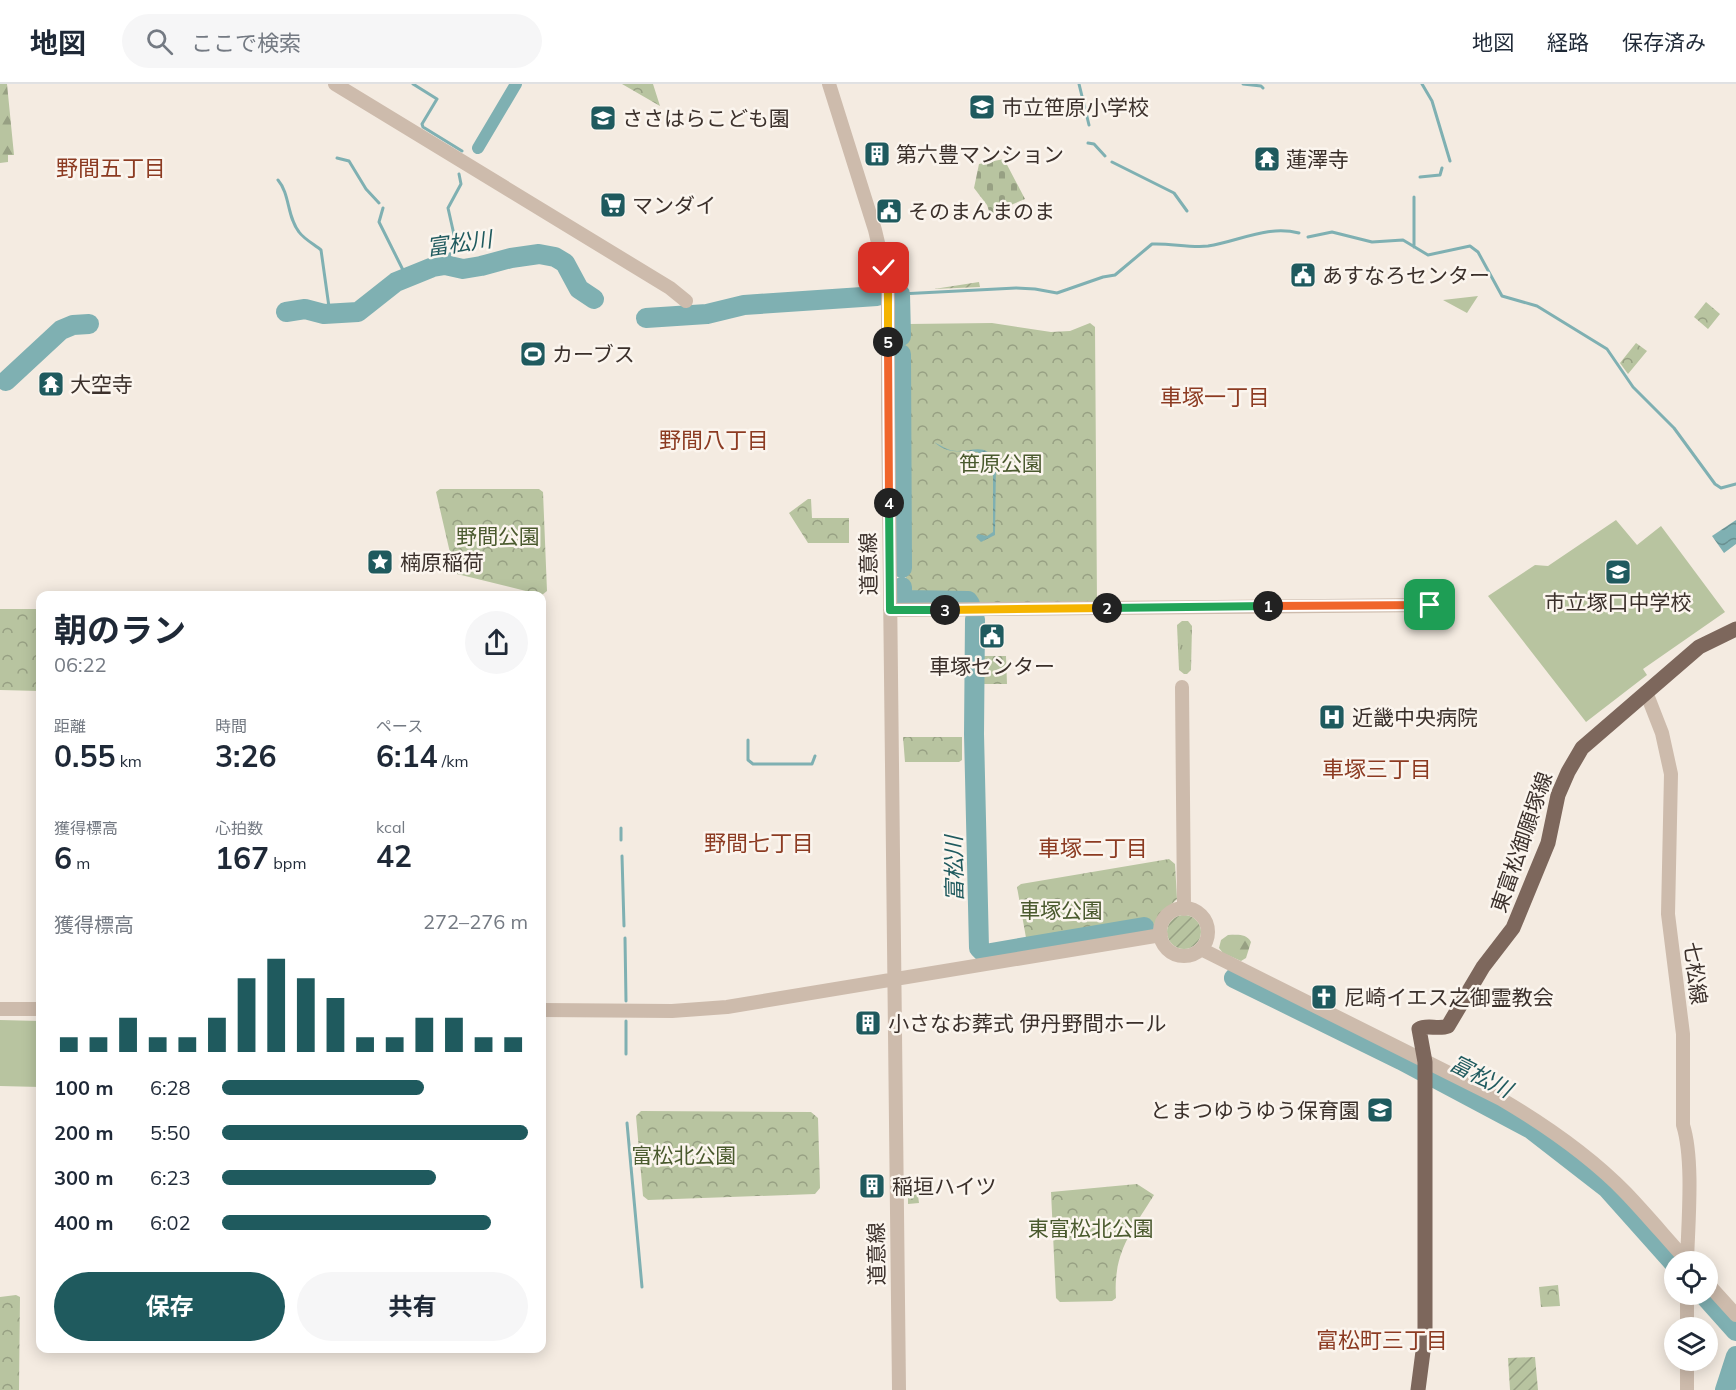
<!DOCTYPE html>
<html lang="ja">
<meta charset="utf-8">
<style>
body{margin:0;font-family:Mulish,"Noto Sans JP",sans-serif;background:#f6f6f7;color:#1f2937;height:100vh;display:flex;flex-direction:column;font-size:22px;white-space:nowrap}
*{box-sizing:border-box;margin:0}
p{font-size:20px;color:#747a83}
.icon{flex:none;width:33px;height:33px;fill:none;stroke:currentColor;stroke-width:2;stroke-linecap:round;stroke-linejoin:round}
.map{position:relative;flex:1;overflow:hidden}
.details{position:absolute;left:36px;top:507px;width:510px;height:762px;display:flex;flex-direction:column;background:#fff;border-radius:12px;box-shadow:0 3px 15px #0003}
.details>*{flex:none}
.controls{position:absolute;left:1664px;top:1167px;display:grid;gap:12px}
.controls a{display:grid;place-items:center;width:54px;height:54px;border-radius:50%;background:#fff;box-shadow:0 3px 15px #0003;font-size:30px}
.pin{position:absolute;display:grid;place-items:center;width:51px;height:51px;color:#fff;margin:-26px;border-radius:12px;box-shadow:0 3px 9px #0006}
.km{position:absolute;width:30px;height:30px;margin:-15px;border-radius:50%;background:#222;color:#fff;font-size:16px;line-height:30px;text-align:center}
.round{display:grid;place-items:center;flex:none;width:63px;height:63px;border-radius:32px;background:#f6f6f7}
.head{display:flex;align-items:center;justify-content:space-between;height:102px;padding:0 18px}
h1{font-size:33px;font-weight:700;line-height:45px}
.metrics{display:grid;grid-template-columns:repeat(3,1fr);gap:9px;height:102px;padding:6px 18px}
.metrics div{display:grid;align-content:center}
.metrics b{font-size:30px;font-weight:700}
.metrics small{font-size:16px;font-weight:400}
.metrics p{font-size:16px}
.chart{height:168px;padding:12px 18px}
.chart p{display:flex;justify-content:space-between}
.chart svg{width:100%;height:108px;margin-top:6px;stroke:#1f5a5e;stroke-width:6}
.button{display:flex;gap:12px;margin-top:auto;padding:12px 18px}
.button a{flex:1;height:69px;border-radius:36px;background:#1f5a5e;color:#fff;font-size:24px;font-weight:700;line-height:69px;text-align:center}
.button a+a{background:#f6f6f7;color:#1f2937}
ul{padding:0 18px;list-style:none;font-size:20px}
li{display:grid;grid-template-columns:96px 72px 1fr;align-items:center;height:45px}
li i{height:15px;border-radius:8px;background:#1f5a5e}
header{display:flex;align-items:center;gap:36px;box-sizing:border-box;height:84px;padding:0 30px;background:#fff;border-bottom:2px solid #e0e1e3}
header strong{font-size:28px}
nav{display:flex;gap:33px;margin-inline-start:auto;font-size:21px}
.search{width:420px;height:54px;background:#f6f6f7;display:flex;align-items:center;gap:15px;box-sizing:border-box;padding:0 21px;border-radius:33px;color:#747a83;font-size:22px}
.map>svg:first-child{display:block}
</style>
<header>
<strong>地図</strong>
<div class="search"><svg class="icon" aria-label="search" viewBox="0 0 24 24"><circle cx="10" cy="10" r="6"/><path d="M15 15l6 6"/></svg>ここで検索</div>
<nav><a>地図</a><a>経路</a><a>保存済み</a></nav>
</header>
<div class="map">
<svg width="1736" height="1306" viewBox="0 0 1736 1306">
<defs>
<pattern id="grass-tufts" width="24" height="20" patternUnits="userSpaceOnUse" patternTransform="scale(1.5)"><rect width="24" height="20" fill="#b8c4a0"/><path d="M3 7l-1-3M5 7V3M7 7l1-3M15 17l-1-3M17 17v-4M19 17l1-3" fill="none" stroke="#97a083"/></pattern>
<pattern id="forest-firs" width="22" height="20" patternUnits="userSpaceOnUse" patternTransform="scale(1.5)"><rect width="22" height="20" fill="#b8c4a0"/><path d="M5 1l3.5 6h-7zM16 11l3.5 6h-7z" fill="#97a083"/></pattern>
<pattern id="cemetery-stones" width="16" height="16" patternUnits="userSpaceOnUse" patternTransform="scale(1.5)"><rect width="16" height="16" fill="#b8c4a0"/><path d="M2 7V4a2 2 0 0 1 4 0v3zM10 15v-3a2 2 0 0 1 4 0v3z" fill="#97a083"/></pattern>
<pattern id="park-crowns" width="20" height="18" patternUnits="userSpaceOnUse" patternTransform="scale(1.5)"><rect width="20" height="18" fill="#b8c4a0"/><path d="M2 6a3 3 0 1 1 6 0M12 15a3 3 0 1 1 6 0" fill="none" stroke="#97a083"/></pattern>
<pattern id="garden-furrows" width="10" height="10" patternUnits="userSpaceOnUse" patternTransform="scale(1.5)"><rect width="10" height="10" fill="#b8c4a0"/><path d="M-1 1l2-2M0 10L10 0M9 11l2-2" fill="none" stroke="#97a083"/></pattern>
<pattern id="water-waves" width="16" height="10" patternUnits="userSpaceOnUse" patternTransform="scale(1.5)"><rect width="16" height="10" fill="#7fb0b2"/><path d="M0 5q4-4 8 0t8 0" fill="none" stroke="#699091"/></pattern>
</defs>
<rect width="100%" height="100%" fill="#f4ebe1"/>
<path fill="url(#grass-tufts)" d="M1182,537h6l4,5 -1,44 -4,4h-3l-5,-4 -2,-45z"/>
<path fill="url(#forest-firs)" d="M0,0h7l7,71h-6v7l-8,1z
M1228,851c9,0 18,-2 23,7l-5,16 -5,3 -18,-8 -4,-5 2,-8z"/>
<path fill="url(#cemetery-stones)" d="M1004,75l21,40 -35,15 -3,-9 -13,-17 5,-24z"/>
<path fill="url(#park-crowns)" d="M622,0h31l7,22z
M1478,212l-11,17 -24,-13z
M1706,218l14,12 -12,15 -14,-12z
M992,239l59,9 19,-1 20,-8 5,4 2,277 -124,1 -3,-8h-61l-3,-3 -1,-266 3,-4z
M1636,259l11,8 -19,23 -8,-11z
M440,405h99l4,3 4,99 -5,4 -85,-21 -3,-4 -18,-78z
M808,415h3l1,19h37v25h-41l-19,-30z
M0,525h40v82l-40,-1z
M977,572h29l1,28h-29z
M903,653h59v23l-3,2h-54z
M1169,775l6,5 2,35 -18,17 -6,11 -125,22 -11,-62 4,-3z
M641,1027l170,1 7,6 2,70 -5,6 -167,6 -5,-4 -7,-80z
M916,1097l3,22 -11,1v-22z
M1137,1100l17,11c-23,37 -41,58 -38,103l-4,3 -52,1 -4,-4 -5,-106z
M1558,1201l2,21 -19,1 -2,-20z
M16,1211l4,2 -1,93h-19v-93z"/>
<path fill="url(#garden-furrows)" d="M979,198l1,5 -46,2z
M1167 848a17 17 0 1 1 34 0a17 17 0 1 1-34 0Z
M1535,1273l3,33h-28l-2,-32z"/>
<path fill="#b8c4a0" d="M1616,436l21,25 24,-19 64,86 -82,57 4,6 -61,47 -98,-126 47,-31 13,1z
M0,936l40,1v66l-40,-1z"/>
<path fill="url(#water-waves)" d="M934,358c7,4 15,9 23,9 18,0 30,-9 39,13l-1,71 -14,7 -5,-5 2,-3 9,2 6,-4v-67l-12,-7 -3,-6c-18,-3 -28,4 -44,-10z
M1736,436v24l-12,9 -12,-17z"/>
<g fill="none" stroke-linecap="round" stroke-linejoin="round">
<path stroke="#7fb0b2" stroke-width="3" d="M413,0l24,15 -15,25 1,3 39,24
M1079,0l10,41
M1243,0l18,2 2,2
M1422,0l10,17 18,60
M1088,59l6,1 11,12
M337,74l12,3 17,28 13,14
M1112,78l62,31 13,18
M1420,93l20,-2 2,-7
M278,96c12,14 9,37 21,52 5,7 16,13 22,18l9,64
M1414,113v50
M383,124l-4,14 25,50 -1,7
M1308,153l24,-5 40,10 31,-2 25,15 42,-9 8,6 24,44 35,10 70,43 26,38 41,41 41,56 6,4 15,-4
M454,182l-5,-11 8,-7 -9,-40 13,-24 -2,-10
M900,210l116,-6 19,1 22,4 46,-16 12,-2 37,-31c18,-1 38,4 56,2 32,-5 59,-21 91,-13
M748,656v20l5,4h59l3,-8
M621,744v12
M622,772l2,70
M625,854l1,63
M626,937v33
M627,1039l15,164"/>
<path stroke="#7fb0b2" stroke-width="12" d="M478,64l38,-64"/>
<path stroke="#7fb0b2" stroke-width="20" d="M897,210h3l1,42
M286,228l19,-3 19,5 34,-2 38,-30 37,-15 12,-2 18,4 18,-3 30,-8 28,-4 16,3 10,6 14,26 15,10
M646,234l61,-4 37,-9 133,-9
M901,270l1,214
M6,297l55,-51 12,-5 16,-1
M902,503v7l4,6 62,1 2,3
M975,535l-1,115 5,214 6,6 159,-27
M1234,894l167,82 130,69 76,59 66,74
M1703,1210l33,37
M1725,1306l11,-34"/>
<path stroke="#cdbbac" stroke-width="14" d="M335,0l335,204 16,13
M829,0l46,146 13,55v123l11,982
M890,526l540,-5
M1182,603l2,222
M1646,608l16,41 9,41 -3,140 15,120v91c11,35 5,99 4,137
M1160 848a24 24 0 1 1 48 0a24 24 0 1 1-48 0Z
M1201,865l300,150c44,26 89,57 125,94 21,22 41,46 62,69
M0,925h40
M542,926l130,1 55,-4 434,-72
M1707,1199l29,32
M1687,1244v-34
M1687,1306v-30"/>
<path stroke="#7d675c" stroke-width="15" d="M1418,1306l7,-54v-274l-6,-33c8,-5 19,1 29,-3l35,-59 30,-39 35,-85 10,-48 10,-23 14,-24 117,-101 37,-18"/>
</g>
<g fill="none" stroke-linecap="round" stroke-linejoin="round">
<defs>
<path id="split-1" d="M1268,522l162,-1"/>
<path id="split-2" d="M1107,524l161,-2"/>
<path id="split-3" d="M945,526l162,-2"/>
<path id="split-4" d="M889,419l1,107h55"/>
<path id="split-5" d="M888,258l1,161"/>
<path id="split-6" d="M884,184l4,22v52"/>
</defs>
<use href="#split-1" stroke="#fff" stroke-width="12"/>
<use href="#split-2" stroke="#fff" stroke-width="12"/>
<use href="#split-3" stroke="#fff" stroke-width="12"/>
<use href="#split-4" stroke="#fff" stroke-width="12"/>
<use href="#split-5" stroke="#fff" stroke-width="12"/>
<use href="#split-6" stroke="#fff" stroke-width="12"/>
<use href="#split-1" stroke="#f0652b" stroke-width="8"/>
<use href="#split-2" stroke="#22a559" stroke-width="8"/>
<use href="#split-3" stroke="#f5b400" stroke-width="8"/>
<use href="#split-4" stroke="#22a559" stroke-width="8"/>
<use href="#split-5" stroke="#f0652b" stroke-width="8"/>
<use href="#split-6" stroke="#f5b400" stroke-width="8"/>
</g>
<defs>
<symbol id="school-square" viewBox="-11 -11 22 22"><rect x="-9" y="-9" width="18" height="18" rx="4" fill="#1f5a5e" stroke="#fbf5ee"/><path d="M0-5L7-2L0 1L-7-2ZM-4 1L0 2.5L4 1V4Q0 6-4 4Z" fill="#fff"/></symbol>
<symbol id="building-square" viewBox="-11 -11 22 22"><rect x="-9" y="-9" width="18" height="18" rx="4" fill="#1f5a5e" stroke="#fbf5ee"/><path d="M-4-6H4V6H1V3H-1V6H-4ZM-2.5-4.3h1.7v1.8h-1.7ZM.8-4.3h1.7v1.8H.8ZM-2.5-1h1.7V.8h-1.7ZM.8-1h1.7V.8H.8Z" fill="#fff"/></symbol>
<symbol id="temple-square" viewBox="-11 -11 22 22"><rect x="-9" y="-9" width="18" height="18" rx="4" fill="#1f5a5e" stroke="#fbf5ee"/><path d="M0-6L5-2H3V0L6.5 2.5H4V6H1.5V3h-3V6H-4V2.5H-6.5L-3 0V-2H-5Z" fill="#fff"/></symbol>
<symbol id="supermarket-square" viewBox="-11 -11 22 22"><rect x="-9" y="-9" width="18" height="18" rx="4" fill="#1f5a5e" stroke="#fbf5ee"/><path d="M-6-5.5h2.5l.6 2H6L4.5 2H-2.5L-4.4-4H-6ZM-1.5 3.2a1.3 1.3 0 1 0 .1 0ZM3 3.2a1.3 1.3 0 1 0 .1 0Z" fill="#fff"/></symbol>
<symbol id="civic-square" viewBox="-11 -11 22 22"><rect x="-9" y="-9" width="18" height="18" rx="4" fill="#1f5a5e" stroke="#fbf5ee"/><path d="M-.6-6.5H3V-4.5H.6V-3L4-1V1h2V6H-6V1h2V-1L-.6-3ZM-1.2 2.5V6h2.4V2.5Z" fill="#fff"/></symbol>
<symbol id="stadium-square" viewBox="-11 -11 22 22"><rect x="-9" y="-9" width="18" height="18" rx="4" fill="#1f5a5e" stroke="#fbf5ee"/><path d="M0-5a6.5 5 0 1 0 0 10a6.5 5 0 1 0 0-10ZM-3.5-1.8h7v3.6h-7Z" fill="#fff"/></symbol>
<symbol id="sight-square" viewBox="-11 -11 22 22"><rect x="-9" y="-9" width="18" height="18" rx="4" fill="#1f5a5e" stroke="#fbf5ee"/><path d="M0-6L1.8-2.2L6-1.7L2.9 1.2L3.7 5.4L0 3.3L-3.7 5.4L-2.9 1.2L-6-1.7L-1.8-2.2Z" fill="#fff"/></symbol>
<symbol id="hospital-square" viewBox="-11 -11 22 22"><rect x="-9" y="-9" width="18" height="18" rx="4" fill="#1f5a5e" stroke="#fbf5ee"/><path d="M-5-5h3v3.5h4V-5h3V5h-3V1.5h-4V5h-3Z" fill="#fff"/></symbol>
<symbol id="church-square" viewBox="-11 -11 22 22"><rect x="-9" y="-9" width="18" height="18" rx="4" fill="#1f5a5e" stroke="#fbf5ee"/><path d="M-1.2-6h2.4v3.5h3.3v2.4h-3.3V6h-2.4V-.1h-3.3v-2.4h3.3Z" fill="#fff"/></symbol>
</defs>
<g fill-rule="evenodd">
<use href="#school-square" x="967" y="8" width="30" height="30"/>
<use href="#school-square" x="588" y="19" width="30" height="30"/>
<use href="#building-square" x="862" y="55" width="30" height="30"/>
<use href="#temple-square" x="1252" y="60" width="30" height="30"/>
<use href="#supermarket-square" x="598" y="106" width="30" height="30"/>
<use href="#civic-square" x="874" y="112" width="30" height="30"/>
<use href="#civic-square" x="1288" y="176" width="30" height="30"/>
<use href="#stadium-square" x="518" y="255" width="30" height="30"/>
<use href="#temple-square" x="36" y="285" width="30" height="30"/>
<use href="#sight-square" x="365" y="463" width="30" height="30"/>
<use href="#school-square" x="1603" y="473" width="30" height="30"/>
<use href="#civic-square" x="977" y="537" width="30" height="30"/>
<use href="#hospital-square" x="1317" y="618" width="30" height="30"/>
<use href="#church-square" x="1309" y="898" width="30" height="30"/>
<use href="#building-square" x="853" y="924" width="30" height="30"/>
<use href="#school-square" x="1365" y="1011" width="30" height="30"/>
<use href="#building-square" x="857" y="1087" width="30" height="30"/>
</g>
<g text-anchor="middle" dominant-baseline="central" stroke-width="5" stroke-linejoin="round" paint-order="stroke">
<g font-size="21" fill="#3b302b" stroke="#fbf5ee" text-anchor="start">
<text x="1002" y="23">市立笹原小学校</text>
<text x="622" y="34">ささはらこども園</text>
<text x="896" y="70">第六豊マンション</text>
<text x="1286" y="75">蓮澤寺</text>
<text x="632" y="121">マンダイ</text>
<text x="908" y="127">そのまんまのま</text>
<text x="1322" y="191">あすなろセンター</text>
<text x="552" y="270">カーブス</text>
<text x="70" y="300">大空寺</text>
<text x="400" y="478">楠原稲荷</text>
<text x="1618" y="518" text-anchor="middle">市立塚口中学校</text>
<text x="992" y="582" text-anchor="middle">車塚センター</text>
<text x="1352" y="633">近畿中央病院</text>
<text x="1344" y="913">尼崎イエス之御霊教会</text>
<text x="888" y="939">小さなお葬式 伊丹野間ホール</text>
<text x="1360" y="1026" text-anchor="end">とまつゆうゆう保育園</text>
<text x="892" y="1102">稲垣ハイツ</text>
</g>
<g font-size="21" fill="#4a5a2e" stroke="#fbf5ee">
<text x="1001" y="379">笹原公園</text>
<text x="498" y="452">野間公園</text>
<text x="1061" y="826">車塚公園</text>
<text x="684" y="1071">富松北公園</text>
<text x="1091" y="1144">東富松北公園</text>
</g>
<g font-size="21" fill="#3b302b" stroke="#fbf5ee">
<text transform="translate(868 480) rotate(-91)">道意線</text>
<text transform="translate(1521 758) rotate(-71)">東富松御願塚線</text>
<text transform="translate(1696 889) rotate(83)">七松線</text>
<text transform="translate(876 1170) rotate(-91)">道意線</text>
</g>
<g font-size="22" fill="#8c3b22" stroke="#fbf5ee">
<text x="111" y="84">野間五丁目</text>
<text x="1215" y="313">車塚一丁目</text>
<text x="714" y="356">野間八丁目</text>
<text x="1377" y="685">車塚三丁目</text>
<text x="759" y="759">野間七丁目</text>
<text x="1093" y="764">車塚二丁目</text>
<text x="1382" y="1256">富松町三丁目</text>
</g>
<g font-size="22" font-style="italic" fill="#1f5a5e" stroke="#fbf5ee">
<text transform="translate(459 159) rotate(-8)">富松川</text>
<text transform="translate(954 785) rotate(-91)">富松川</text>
<text transform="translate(1481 992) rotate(27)">富松川</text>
</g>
</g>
</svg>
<div class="controls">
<a><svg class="icon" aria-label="locate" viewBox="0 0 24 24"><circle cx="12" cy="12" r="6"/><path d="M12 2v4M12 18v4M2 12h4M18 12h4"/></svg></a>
<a><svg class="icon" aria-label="layers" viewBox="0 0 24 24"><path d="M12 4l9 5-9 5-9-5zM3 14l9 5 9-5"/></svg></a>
</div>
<div class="pin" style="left:1430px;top:521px;background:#1e9e55"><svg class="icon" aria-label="arrive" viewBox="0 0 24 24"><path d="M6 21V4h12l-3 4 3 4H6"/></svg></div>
<div class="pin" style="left:884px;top:184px;background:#d93025"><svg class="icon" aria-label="check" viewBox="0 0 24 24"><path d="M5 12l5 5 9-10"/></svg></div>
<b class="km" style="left:1268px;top:522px">1</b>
<b class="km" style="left:1107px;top:524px">2</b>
<b class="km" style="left:945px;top:526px">3</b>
<b class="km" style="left:889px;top:419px">4</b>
<b class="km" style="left:888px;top:258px">5</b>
<section class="details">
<div class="head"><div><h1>朝のラン</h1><p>06:22</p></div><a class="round"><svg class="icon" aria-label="share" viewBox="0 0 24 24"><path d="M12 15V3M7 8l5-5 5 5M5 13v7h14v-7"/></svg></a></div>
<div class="metrics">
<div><p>距離</p><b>0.55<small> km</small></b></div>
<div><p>時間</p><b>3:26</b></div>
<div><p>ペース</p><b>6:14<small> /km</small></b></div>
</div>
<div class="metrics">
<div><p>獲得標高</p><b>6<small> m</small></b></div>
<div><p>心拍数</p><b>167<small> bpm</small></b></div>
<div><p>kcal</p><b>42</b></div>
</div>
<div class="chart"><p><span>獲得標高</span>272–276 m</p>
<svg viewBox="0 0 160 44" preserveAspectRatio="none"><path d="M5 44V38M15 44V38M25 44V30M35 44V38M45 44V38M55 44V30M65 44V14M75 44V6M85 44V14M95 44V22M105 44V38M115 44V38M125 44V30M135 44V30M145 44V38M155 44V38"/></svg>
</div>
<ul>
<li><b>100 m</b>6:28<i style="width:66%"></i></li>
<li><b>200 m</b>5:50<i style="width:100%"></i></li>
<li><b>300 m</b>6:23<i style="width:70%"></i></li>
<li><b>400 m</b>6:02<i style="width:88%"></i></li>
</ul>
<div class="button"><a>保存</a><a>共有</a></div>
</section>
</div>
